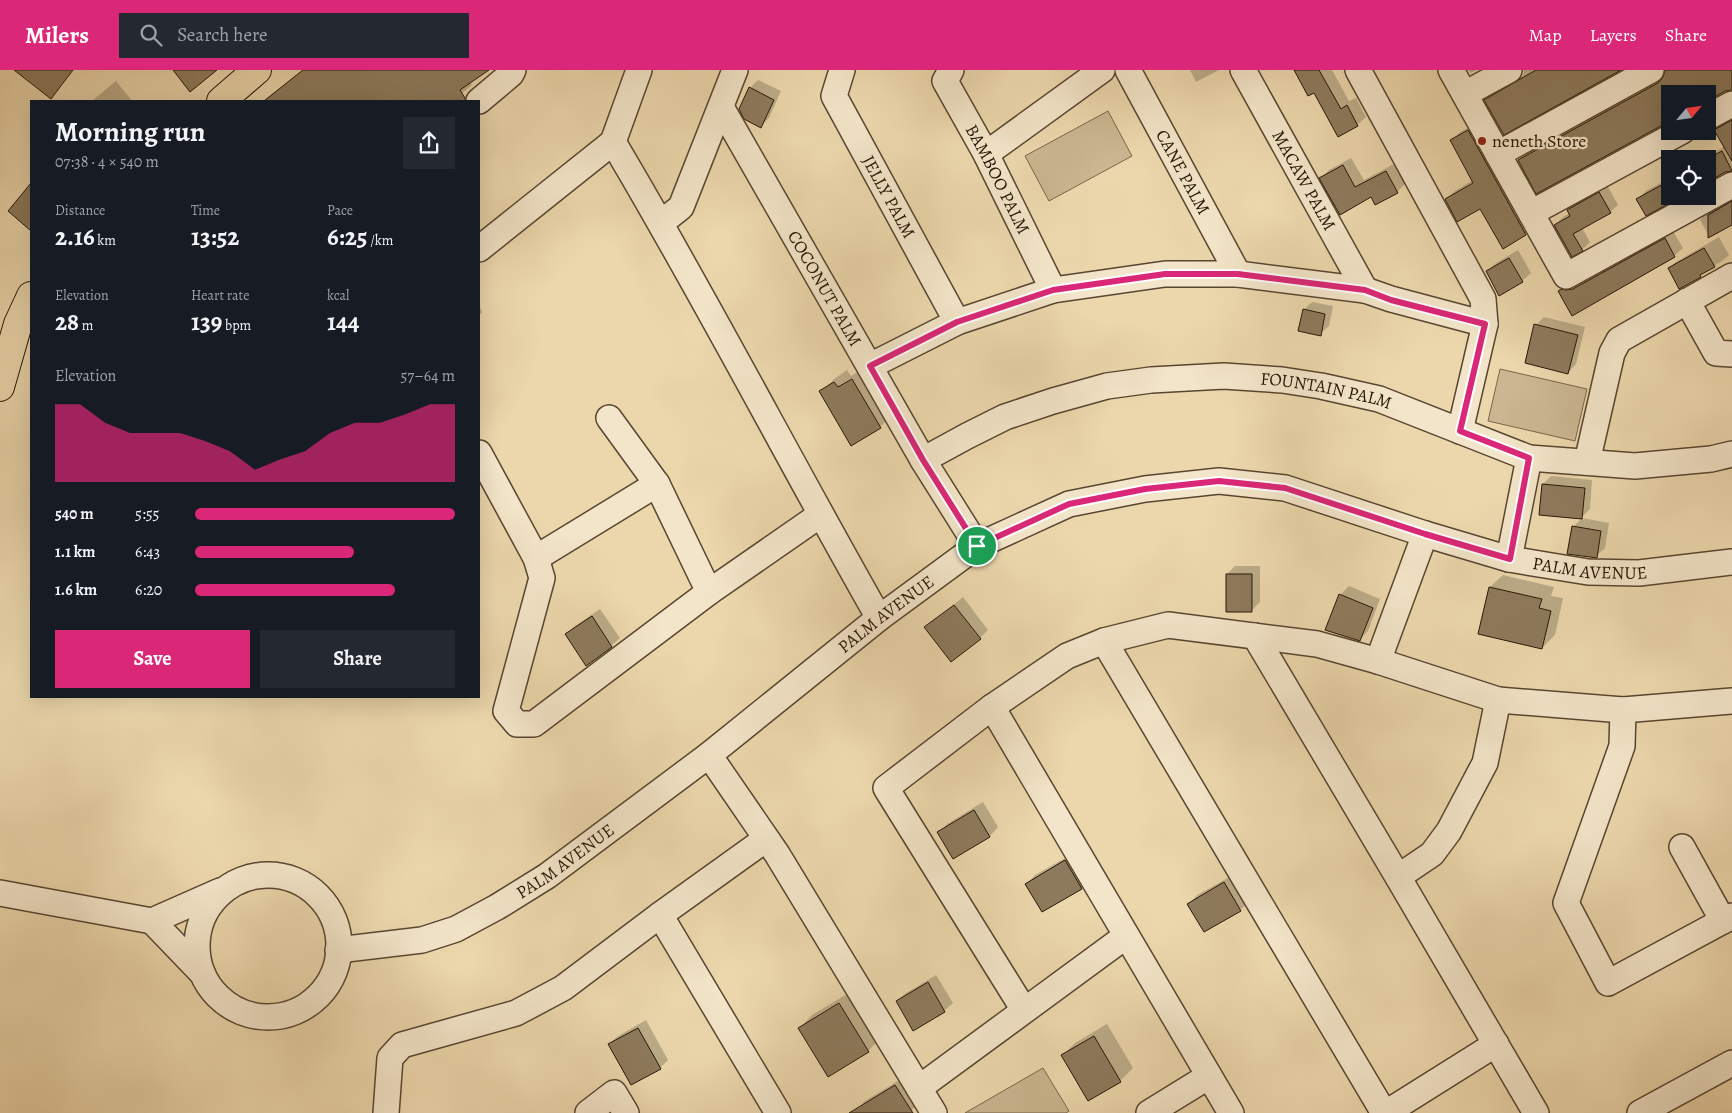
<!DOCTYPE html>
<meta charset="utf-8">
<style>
body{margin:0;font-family:Alegreya,serif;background:#242831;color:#f1f3f6;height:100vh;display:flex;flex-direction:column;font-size:19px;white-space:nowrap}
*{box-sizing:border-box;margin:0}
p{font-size:16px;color:#9ea1a6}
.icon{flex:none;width:28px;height:28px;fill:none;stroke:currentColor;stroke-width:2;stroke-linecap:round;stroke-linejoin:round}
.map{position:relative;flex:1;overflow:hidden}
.drawer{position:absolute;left:30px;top:30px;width:450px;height:598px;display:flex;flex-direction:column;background:#171b24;border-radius:0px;box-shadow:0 5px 20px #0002}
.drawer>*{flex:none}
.needle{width:32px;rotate:61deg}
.fabs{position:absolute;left:1661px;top:15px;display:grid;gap:10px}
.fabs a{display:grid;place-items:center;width:55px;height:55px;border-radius:0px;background:#171b24;box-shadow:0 5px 20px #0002;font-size:25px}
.pin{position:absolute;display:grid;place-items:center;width:42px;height:42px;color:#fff;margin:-21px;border:2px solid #fff;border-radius:50%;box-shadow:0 1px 5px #0007}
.round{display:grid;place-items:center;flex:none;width:52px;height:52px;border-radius:0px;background:#242831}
.overview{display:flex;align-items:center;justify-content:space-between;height:85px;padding:0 25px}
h1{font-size:28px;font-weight:700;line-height:38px}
.metrics{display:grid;grid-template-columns:repeat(3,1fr);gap:8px;height:85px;padding:5px 25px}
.metrics div{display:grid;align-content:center}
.metrics b{font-size:25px;font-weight:700}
.metrics small{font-size:14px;font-weight:400}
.metrics p{font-size:14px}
.chart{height:140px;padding:10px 25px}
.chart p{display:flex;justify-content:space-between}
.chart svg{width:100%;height:90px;margin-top:5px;fill:#db2777;opacity:.7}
.action{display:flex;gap:10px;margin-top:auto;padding:10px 25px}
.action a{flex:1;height:58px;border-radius:0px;background:#db2777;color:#fff;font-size:20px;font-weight:700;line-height:58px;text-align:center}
.action a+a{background:#242831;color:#f1f3f6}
ul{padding:0 25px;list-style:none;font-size:16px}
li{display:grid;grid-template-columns:80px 60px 1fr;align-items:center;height:38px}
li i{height:12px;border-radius:6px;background:#db2777}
header{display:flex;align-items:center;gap:30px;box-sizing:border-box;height:70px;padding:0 25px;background:#db2777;color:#fff}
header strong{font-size:24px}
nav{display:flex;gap:28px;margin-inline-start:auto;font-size:18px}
.search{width:350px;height:45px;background:#242831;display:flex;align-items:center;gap:12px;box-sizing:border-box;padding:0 18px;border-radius:0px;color:#9ea1a6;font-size:19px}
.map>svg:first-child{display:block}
</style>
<header>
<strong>Milers</strong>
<div class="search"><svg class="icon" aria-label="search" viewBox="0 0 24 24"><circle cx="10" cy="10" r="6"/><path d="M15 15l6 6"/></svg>Search here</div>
<nav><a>Map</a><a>Layers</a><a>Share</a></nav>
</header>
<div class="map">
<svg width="1732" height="1043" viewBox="0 0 1732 1043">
<rect width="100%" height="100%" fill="#ecd7ac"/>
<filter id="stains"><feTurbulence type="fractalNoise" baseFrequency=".004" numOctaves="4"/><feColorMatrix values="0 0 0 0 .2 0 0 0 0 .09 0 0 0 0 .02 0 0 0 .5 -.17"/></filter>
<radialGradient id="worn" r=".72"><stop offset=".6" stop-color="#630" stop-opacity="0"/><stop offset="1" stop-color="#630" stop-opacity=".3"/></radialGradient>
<path fill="#cab690" stroke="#78664b" d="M1108,41l24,45 -83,45 -24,-45z
M1500,299l87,20 -12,52 -87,-20z
M1043,998l26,43 -3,2h-101z"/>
<path fill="#0003" d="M302,0h185l-17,12 2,3 -19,16h-190z
M1190,0h29l-23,12z
M1296,0h36l17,31 7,-3 10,19 -9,8 -43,-34z
M1468,0h8l-5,3z
M1524,0h95l-133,30 8,-8 29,-16z
M1666,0h66v18l-7,2 -17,10v-6h-38v26l-151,40 8,-8 138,-76z
M758,10l23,11 -12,27 -8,8 -11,-38z
M116,11l16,20h-40z
M1732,48v52l-7,1 -17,10v-22h-4l21,-13 -9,-16 8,-8z
M1477,53l57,102 -8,9 -23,13 -23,-40 -34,-8 9,-8 18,-11 -21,-39 8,-9z
M1351,88l13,22 30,-16 11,20 -8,8 -25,3 -51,-17 8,-8z
M1670,108v18h8l-2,2 -38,1 8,-8z
M1607,115l11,20 -8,7 -28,16 8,14 -8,8 -27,-25 8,-8 7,-4 -2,-3 8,-8z
M1732,129v24l-23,13 -9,-16 8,-8z
M1673,161l10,17 -9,8 -102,58 -13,-23 9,-8z
M1719,167l10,18 -7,6 -42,26 -11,-19 7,-6z
M1518,180l13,23 -9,8 -35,-10 9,-8z
M1312,232l21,4 -4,20 -9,8 -16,-24z
M479,235l3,7 -3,4z
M1544,247l41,10 -9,37 -8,9 -32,-48z
M866,297l27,47 -13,13 -29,17 -30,-52 13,-13 13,-9 4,6z
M1551,406l41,4 -2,29 -9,9 -38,-34z
M1582,448l27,5 -4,25 -9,8 -23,-29z
M1235,496h25v36l-9,9 -24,-37z
M1503,505l51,12 -3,9 12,2 -8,37 -13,13 -52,-61z
M1349,516l31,13 -12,32 -9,9 -19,-45z
M963,527l25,33 -8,8 -54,-10z
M600,539l20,29 -9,8 -44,-12 8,-8z
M983,732l15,25 -8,9 -37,21 -14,-24 8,-9z
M1074,783l15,27 -8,8 -54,-4 8,-9z
M1233,805l16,27 -9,8 -51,-6 8,-9z
M936,905l17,28 -9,8 -47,-10 9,-8z
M852,921l29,47 -13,13 -68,-23 12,-13z
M646,950l22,40 -8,8 -51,-24 9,-8z
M1107,954l26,44 -13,13 -58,-25 13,-13z
M904,1007l15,25 -8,9 -4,2h-48l-2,-4 8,-8z"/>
<path fill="#8d7a5c" stroke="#261606" d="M14,0h59l-22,29z
M173,0h44l-27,22z
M303,0h186l-29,20 5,8v3h-201z
M1294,0h25l22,39 6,-4 11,21 -20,11 -24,-44 -6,3z
M1536,0h85l-117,65 -20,-35z
M1665,0h67v20l-7,1 -17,10v-7h-38v27l-134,73 -18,-34 140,-77 5,-6z
M749,17l25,13 -13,28 -17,-9 -5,-10z
M1732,50v41l-18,-31z
M1468,60l58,105 -23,14 -23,-40 -23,13 -12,-23 28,-16 -23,-43z
M1722,81l10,20 -7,1 -17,10 -1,-23z
M1343,95l12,22 31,-16 12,22 -23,12 -4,-8 -31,18 -21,-37z
M1667,112l3,4v10h6l1,3 -31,17 -10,-17z
M31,113v48l-23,-20z
M1599,122l12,21 -38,21 10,17 -11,6 -18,-32 16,-9 -3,-6z
M1732,131v24l-24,13v-23z
M1665,168l10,19 -103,59 -14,-25 3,-2 5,1 7,-1z
M1704,178l11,19 -15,8 1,2 -22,12 -11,-21z
M1509,188l14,24 -24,14 -13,-25z
M1303,239l22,5 -4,22 -23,-5z
M1534,254l44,11 -10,39 -43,-11z
M852,309l29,49 -30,18 -32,-55 15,-9 4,5z
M1542,414l43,4 -3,31 -43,-4z
M1572,456l29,5 -4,27 -30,-4z
M1226,504h26v38h-26z
M1489,517l53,12 -3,9 12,3 -9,38 -64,-15z
M1339,524l34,14 -13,33 -35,-11z
M954,535l27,34 -30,23 -27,-35z
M592,546l20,31 -26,19 -21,-32z
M974,740l16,27 -37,22 -16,-27z
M1065,790l17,29 -40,23 -17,-28z
M1224,812l17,29 -37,21 -17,-28z
M928,912l17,30 -32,19 -17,-30z
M839,933l30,49 -41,25 -30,-49z
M638,958l23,41 -30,16 -23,-41z
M1094,966l27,46 -33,19 -27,-46z
M895,1015l18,28h-64z"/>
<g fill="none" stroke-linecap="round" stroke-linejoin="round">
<defs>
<g id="minor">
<path id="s1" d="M842,0l-8,26 123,226"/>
<path id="s2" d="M951,0l-6,11 41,73 67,136"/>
<path id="s3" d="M1128,0l110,204"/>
<path id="s4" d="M1243,0l122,220"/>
<path d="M1358,0l125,229 2,25 -25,107"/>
<path d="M1451,0l115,206 166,-91"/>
<path d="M1465,24l44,-24"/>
<path d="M479,31l32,-27 2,-4"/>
<path id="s5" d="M721,37l202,353 54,86"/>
<path d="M1708,47l24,-13"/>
<path d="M613,72c93,156 176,318 266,476"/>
<path d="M986,84l116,-84"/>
<path d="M1498,84l153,-84"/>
<path d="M1531,143l151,-82"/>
<path d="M661,153l20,-16 54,-137"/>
<path d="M479,179l134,-107 26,-72"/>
<path d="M1687,231l29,52 16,1"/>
<path d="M870,296l87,-44 96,-32 112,-16h73l127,16 26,9 94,25"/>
<path d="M609,348l48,66 52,108"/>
<path d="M479,383l57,105 6,20 -36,133 11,13h17l175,-132 111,-77"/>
<path id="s6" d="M923,390l44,-24 38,-19 48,-16 54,-15 44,-6 73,-4 58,4 39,6 58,13 150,59 106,8 76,-7 21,-5"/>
<path d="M1587,392l25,-109 7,-13 113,-64"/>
<path d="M536,488l121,-74"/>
<path d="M1509,489l20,-101"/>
<path d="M1255,566l143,241 138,236"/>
<path d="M1104,571l280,472"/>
<path d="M1378,591l47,-127"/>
<path d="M992,637l239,406"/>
<path d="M1623,640l-1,36 -56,157 42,80 124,-67"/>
<path d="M709,685l68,99 157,259"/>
<path d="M1682,777l41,74"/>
<circle cx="268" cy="876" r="71"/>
<path d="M1398,807l34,-23 17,-23 36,-68 13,-63"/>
<path d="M0,823l152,28 68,-30"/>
<path d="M660,845l118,198"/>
<path d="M152,851l50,52"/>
<path id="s7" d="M338,880l84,-10 34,-11 41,-22 50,-31 162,-121 170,-137 98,-72 92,-42 76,-15 74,-8 66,7 140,46 84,25 79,13 51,1 93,-11"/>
<path d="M1024,940l-138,-222 106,-81 75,-51 37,-15 64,-16 149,19 61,17 120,39 125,10 109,-9"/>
<path d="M919,1018l207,-152"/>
<path d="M386,1043l4,-55 12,-13 114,-32 47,-25 97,-73 106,-76"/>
<path d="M588,1043l26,-20 12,20"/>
<path d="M1149,1043l60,-37"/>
<path d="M1386,1043l110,-69"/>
<path d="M1640,1043l92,-50"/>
</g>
<path id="major" d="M221,31l36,-31
M0,317l18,-63 13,-28"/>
</defs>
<use href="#minor" stroke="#584630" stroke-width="28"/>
<use href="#major" stroke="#261606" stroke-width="30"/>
<use href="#minor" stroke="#f3e5c9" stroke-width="25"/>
<use href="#major" stroke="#ecd7ac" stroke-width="28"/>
</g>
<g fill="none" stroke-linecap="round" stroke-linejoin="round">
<defs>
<path id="route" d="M1165,204h73l127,16 26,10 94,24 -25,107 69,27 -19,101 -85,-25 -140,-46 -66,-7 -74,8 -76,15 -92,42 -54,-86 -53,-94 87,-44 96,-32z"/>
</defs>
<use href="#route" stroke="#fff" stroke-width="10"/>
<use href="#route" stroke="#db2777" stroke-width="6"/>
</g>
<circle fill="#8f2418" stroke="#f3e5c9" stroke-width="2" cx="1482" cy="71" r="5"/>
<g text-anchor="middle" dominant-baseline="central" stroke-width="4.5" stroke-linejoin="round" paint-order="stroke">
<g font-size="18" fill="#261606" stroke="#f3e5c9" text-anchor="start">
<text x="1492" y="71">neneth Store</text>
</g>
<g font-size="18" fill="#261606" stroke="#f3e5c9">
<text stroke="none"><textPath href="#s3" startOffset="116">CANE PALM</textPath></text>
<text stroke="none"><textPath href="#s2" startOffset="124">BAMBOO PALM</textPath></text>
<text stroke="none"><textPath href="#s4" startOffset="126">MACAW PALM</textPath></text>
<text stroke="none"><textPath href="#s1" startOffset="142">JELLY PALM</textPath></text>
<text stroke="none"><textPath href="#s5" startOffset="209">COCONUT PALM</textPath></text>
<text stroke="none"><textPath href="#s6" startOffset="420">FOUNTAIN PALM</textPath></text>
<text stroke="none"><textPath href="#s7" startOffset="1404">PALM AVENUE</textPath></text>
<text stroke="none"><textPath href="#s7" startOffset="654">PALM AVENUE</textPath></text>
<text stroke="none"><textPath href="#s7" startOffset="249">PALM AVENUE</textPath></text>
</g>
</g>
<rect width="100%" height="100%" filter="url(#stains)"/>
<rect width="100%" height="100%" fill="url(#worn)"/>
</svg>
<div class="fabs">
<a><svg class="needle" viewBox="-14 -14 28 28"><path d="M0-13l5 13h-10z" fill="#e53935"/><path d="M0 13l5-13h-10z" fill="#9ea1a6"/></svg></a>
<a><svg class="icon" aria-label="locate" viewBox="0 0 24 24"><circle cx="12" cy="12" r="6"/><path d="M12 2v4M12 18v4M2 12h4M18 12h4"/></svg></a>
</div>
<div class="pin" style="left:977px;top:476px;background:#1e9e55"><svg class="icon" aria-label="arrive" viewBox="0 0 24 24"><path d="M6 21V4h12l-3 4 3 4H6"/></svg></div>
<section class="drawer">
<div class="overview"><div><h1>Morning run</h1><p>07:38 · 4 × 540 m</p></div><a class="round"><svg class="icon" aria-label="share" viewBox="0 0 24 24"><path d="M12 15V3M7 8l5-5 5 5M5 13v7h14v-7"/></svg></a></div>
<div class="metrics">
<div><p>Distance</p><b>2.16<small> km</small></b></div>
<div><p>Time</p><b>13:52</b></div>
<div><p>Pace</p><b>6:25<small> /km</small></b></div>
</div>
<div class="metrics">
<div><p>Elevation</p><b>28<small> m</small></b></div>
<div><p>Heart rate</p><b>139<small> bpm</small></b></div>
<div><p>kcal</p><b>144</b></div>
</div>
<div class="chart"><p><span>Elevation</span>57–64 m</p>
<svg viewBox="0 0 160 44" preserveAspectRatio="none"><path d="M0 44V6L10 6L20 15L30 20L40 20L50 20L60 24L70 29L80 38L90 33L100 29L110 20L120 15L130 15L140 11L150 6L160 6V44z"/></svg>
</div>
<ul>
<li><b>540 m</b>5:55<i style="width:100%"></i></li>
<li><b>1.1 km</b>6:43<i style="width:61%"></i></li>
<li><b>1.6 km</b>6:20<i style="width:77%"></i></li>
</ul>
<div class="action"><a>Save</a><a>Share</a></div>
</section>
</div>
